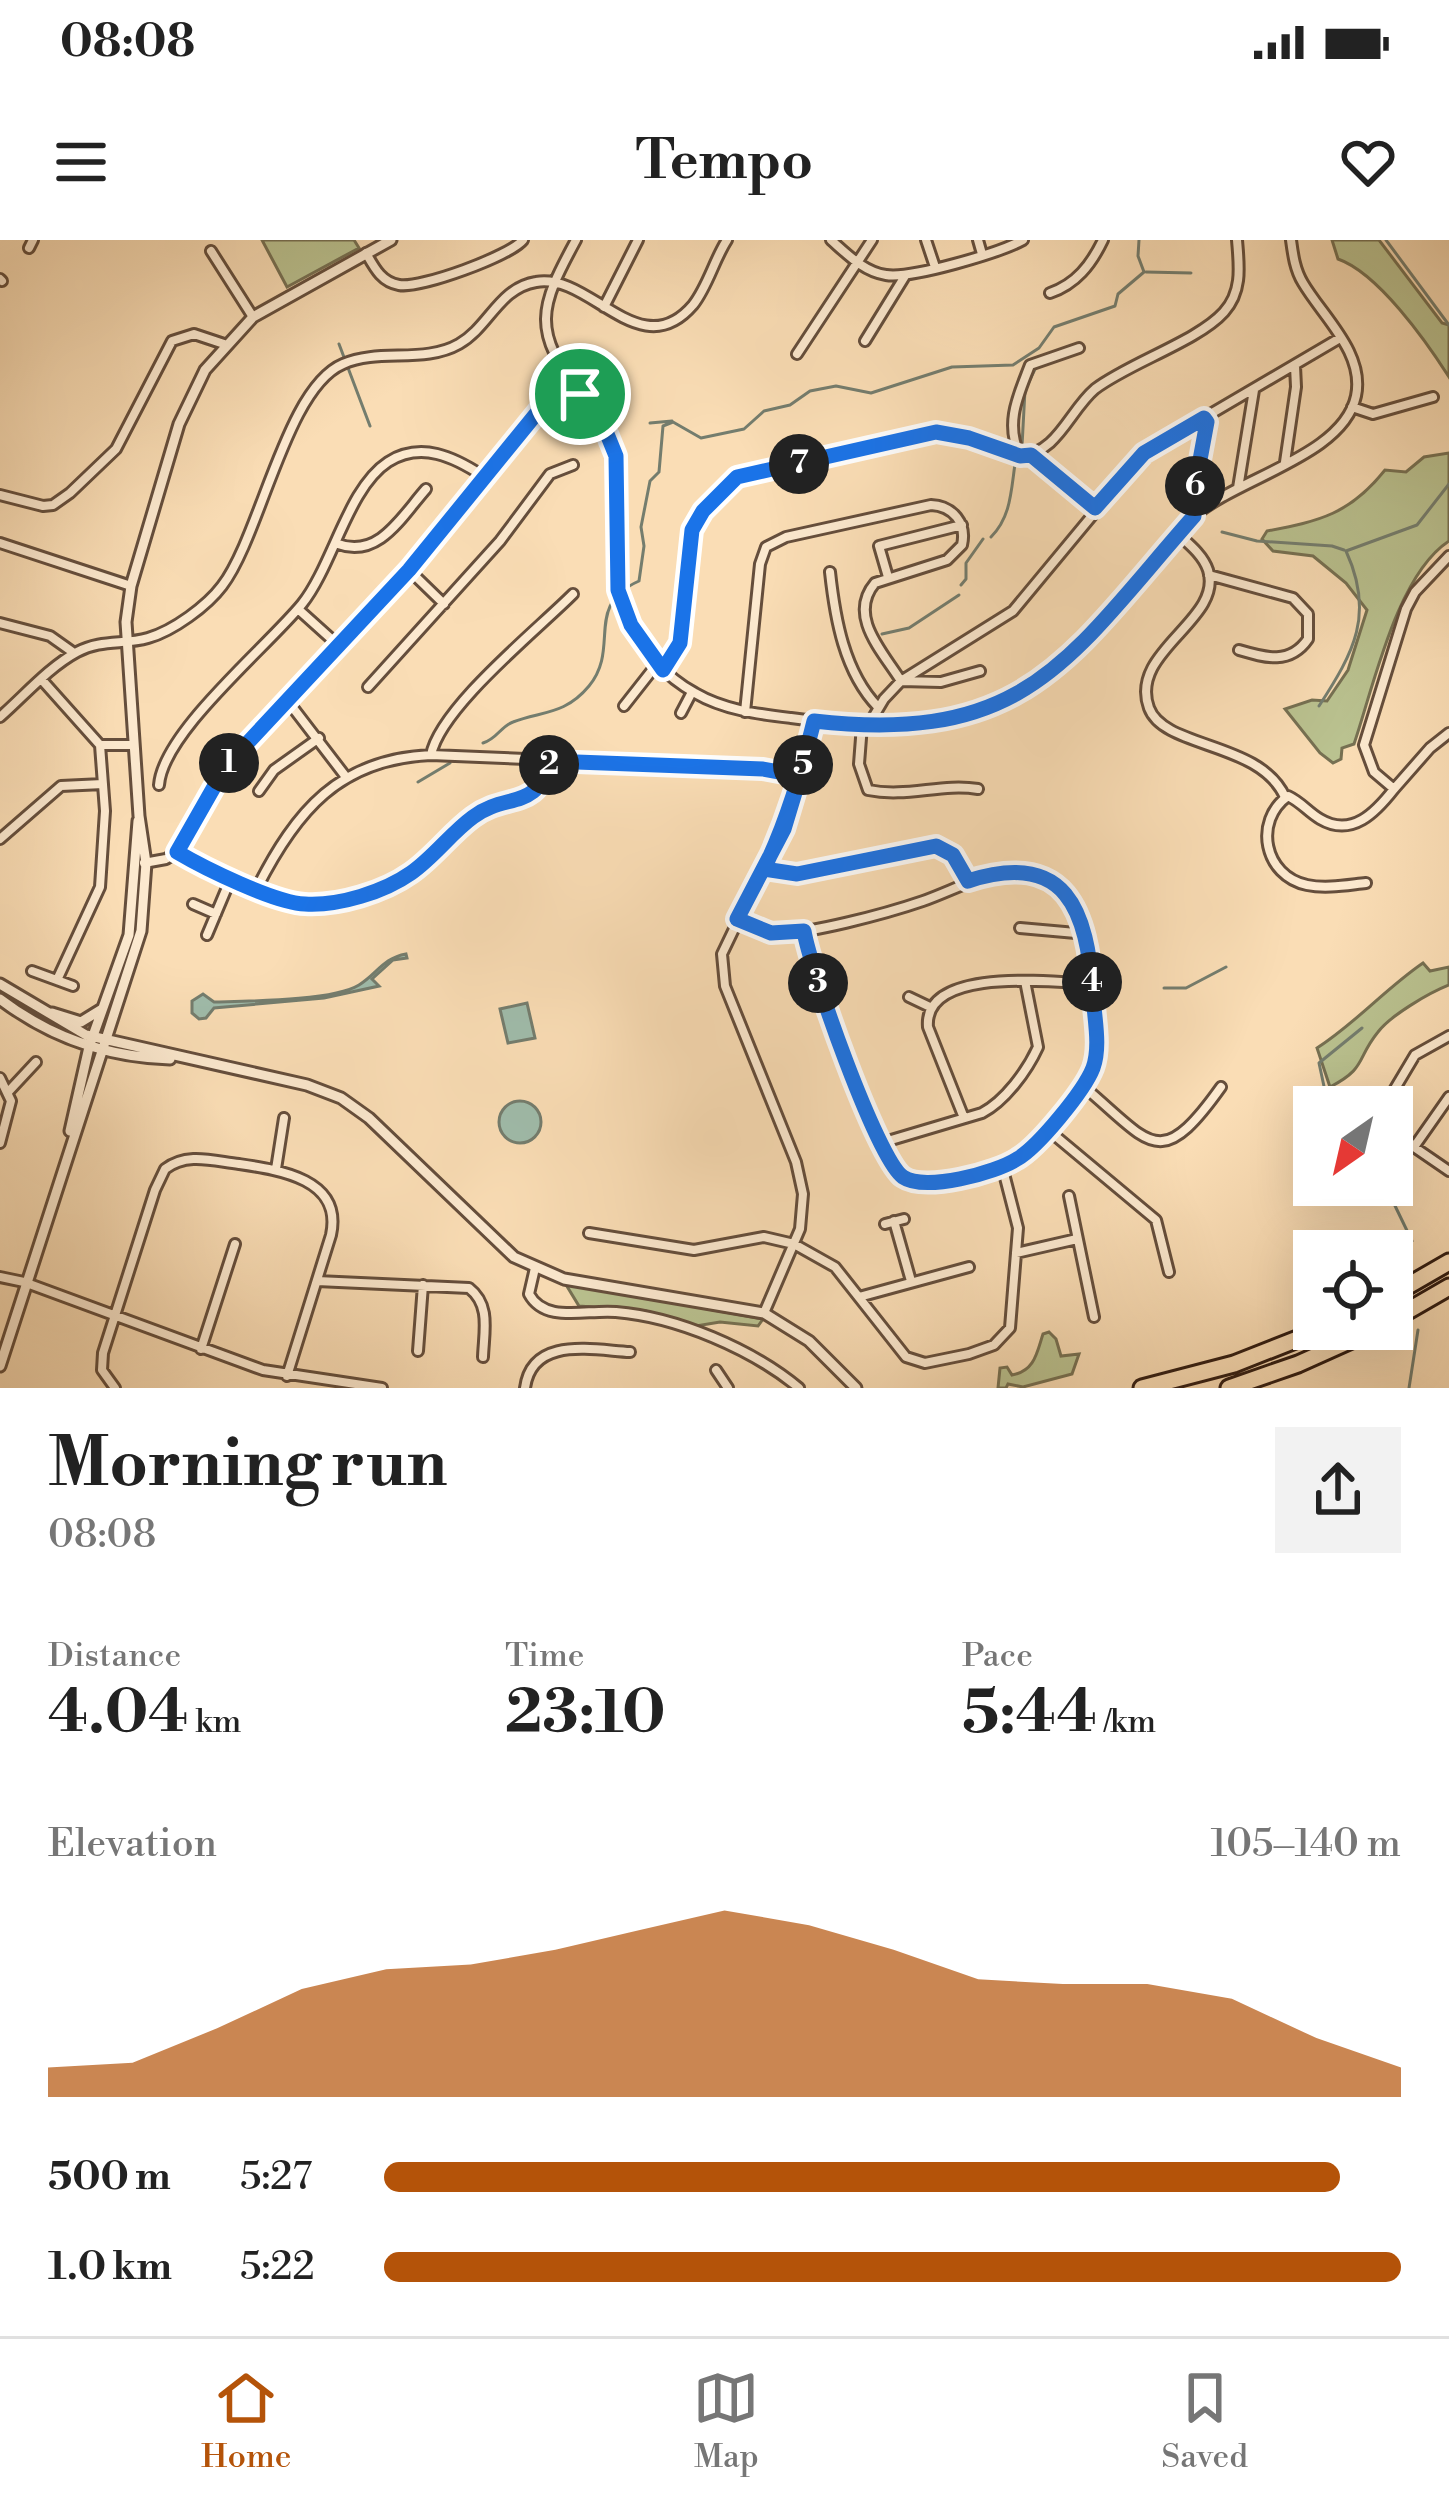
<!DOCTYPE html>
<meta charset="utf-8">
<style>
body{margin:0;font-family:"Libre Bodoni",serif;background:#f2f2f2;color:#222;height:100vh;display:flex;flex-direction:column;font-size:45px;white-space:nowrap}
*{box-sizing:border-box;margin:0}
p{font-size:39px;color:#767676}
.icon{flex:none;width:66px;height:66px;fill:none;stroke:currentColor;stroke-width:2;stroke-linecap:round;stroke-linejoin:round}
.map{position:relative;height:1148px;overflow:hidden}
.panel{display:flex;flex-direction:column;background:#fff;flex:1}
.panel>*{flex:none}
.needle{width:78px;rotate:214deg}
.tools{position:absolute;left:1293px;top:846px;display:grid;gap:24px}
.tools a{display:grid;place-items:center;width:120px;height:120px;border-radius:0px;background:#fff;box-shadow:0 12px 48px #0002;font-size:60px}
.pin{position:absolute;display:grid;place-items:center;width:102px;height:102px;color:#fff;margin:-51px;border:6px solid #fff;border-radius:50%;box-shadow:0 3px 12px #0007}
.km{position:absolute;width:60px;height:60px;margin:-30px;border-radius:50%;background:#222;color:#fff;font-size:33px;line-height:60px;text-align:center}
.round{display:grid;place-items:center;flex:none;width:126px;height:126px;border-radius:0px;background:#f2f2f2}
.summary{display:flex;align-items:center;justify-content:space-between;height:204px;padding:0 48px}
h1{font-size:66px;font-weight:700;line-height:90px}
.figures{display:grid;grid-template-columns:repeat(3,1fr);gap:18px;height:204px;padding:12px 48px}
.figures div{display:grid;align-content:center}
.figures b{font-size:60px;font-weight:700}
.figures small{font-size:33px;font-weight:400}
.figures p{font-size:33px}
.chart{height:336px;padding:24px 48px}
.chart p{display:flex;justify-content:space-between}
.chart svg{width:100%;height:216px;margin-top:12px;fill:#b45309;opacity:.7}
ul{padding:0 48px;list-style:none;font-size:39px}
li{display:grid;grid-template-columns:192px 144px 1fr;align-items:center;height:90px}
li i{height:30px;border-radius:15px;background:#b45309}
.status{display:flex;justify-content:space-between;align-items:center;height:84px;padding:0 60px;background:#fff;direction:ltr}
.status svg{height:33px;fill:currentColor}
header{display:flex;justify-content:space-between;align-items:center;height:156px;padding:0 48px;background:#fff;font-size:54px;font-weight:700}
.menu{display:flex;justify-content:space-around;align-items:center;height:168px;border-top:3px solid #e0e0e0;background:#fff;font-size:33px;color:#767676}
.menu a{display:grid;justify-items:center;gap:6px}
.menu .current{color:#b45309}
.map>svg:first-child{display:block}
</style>
<div class="status"><b>08:08</b><svg viewBox="0 0 49 12"><path d="M0 12V9h3v3zM5 12V6h3v6zM10 12V3h3v9zM15 12V0h3v12zM26 1h20v11H26zM47 4h2v5h-2z"/></svg></div>
<header><svg class="icon" aria-label="menu" viewBox="0 0 24 24"><path d="M4 6h16M4 12h16M4 18h16"/></svg>Tempo<svg class="icon" aria-label="heart" viewBox="0 0 24 24"><path d="M12 20l-8-8c-3-5 5-10 8-4 3-6 11-1 8 4z"/></svg></header>
<div class="map">
<svg width="1449" height="1148" viewBox="0 0 1449 1148">
<rect width="100%" height="100%" fill="#faddb5"/>
<filter id="stains"><feTurbulence type="fractalNoise" baseFrequency=".00167" numOctaves="4"/><feColorMatrix values="0 0 0 0 .2 0 0 0 0 .09 0 0 0 0 .02 0 0 0 .5 -.17"/></filter>
<radialGradient id="worn" r=".72"><stop offset=".6" stop-color="#630" stop-opacity="0"/><stop offset="1" stop-color="#630" stop-opacity=".3"/></radialGradient>
<path fill="#bac290" stroke="#767052" stroke-width="3" d="M262,0h92l5,8 -72,39z
M1332,0h47l63,83 7,2v52c-23,-36 -71,-104 -111,-118z
M1449,213v88c-52,34 -75,144 -95,203l-12,4 -1,11 -8,4 -13,-10 -35,-44 27,-9 15,1 21,-31 19,-60 -21,-27 -33,-27 -40,-5 -11,-12 5,-8c53,-10 83,-17 118,-61l21,2 18,-15z
M1423,723l7,8 19,-4v18c-20,8 -58,30 -71,47 -22,27 -11,36 -48,55l-13,-39c39,-25 68,-59 106,-85z
M565,1043l198,36 -5,7 -38,-4 -30,5 -44,-16 -67,-5z
M1049,1092l7,7 5,17 18,-2 -7,20 -49,13 -15,-3 -2,4h-8l2,-20 7,-1 5,8c23,-4 25,-23 31,-41z"/>
<path fill="#9fbcab" stroke="#747d6e" stroke-width="3" d="M406,714l1,4 -14,2 -21,19 7,7 -55,12 -110,10 -8,10 -7,1 -7,-6v-12l11,-7 11,8c33,-1 119,-1 145,-17 18,-11 24,-27 47,-31z
M527,763l8,35 -27,5 -8,-34z
M499 882a21 21 0 1 1 42 0a21 21 0 1 1-42 0Z"/>
<g fill="none" stroke-linecap="round" stroke-linejoin="round">
<path stroke="#747d6e" stroke-width="3" d="M1386,0l63,85
M1146,32l45,1
M339,104l31,82
M650,183l22,-2
M1022,206l3,-56 11,-23
M1222,292l35,9 75,5 12,4
M991,297c20,-20 20,-46 24,-73
M961,345l5,-6v-16l17,-24
M882,394l27,-6 50,-33
M1319,466c35,-54 56,-92 27,-155l71,-26 32,-41
M483,503c14,-4 18,-17 30,-21 29,-11 52,-7 76,-36 32,-39 -6,-80 50,-105l5,-35 -3,-19 9,-46 9,-9 4,-46 10,-4 28,16 43,-9 20,-18 26,-6 20,-14 26,-5 35,7 81,-26 61,-2 26,-17 15,-21 61,-21 3,-12 26,-22 -6,-16 1,-16
M418,542l32,-19
M1164,748h22l40,-21
M1335,867l-10,-16 -6,-28 43,-35
M1385,945l27,56
M1409,1148l9,-58"/>
<defs>
<path id="minor" d="M576,0c-37,68 -45,90 6,156 13,17 25,33 32,54 17,56 -12,111 15,170 13,31 37,57 66,73 29,17 63,21 96,25 84,12 172,14 246,-35 64,-42 100,-113 155,-165 43,-40 151,-61 164,-122 9,-43 -33,-79 -53,-113 -8,-13 -10,-28 -12,-43
M831,0c16,14 33,32 55,35 25,4 113,-22 137,-35
M926,0l9,27
M978,0l4,14
M29,8l4,-8
M211,11l42,66
M366,13c8,14 15,29 33,32 21,4 111,-29 124,-45
M0,39l2,2
M1050,53c26,-9 41,-28 53,-53
M604,67l34,-67
M865,101l40,-65
M797,114l75,-114
M1352,167l21,7 60,-17
M1020,215c-16,-32 -1,-61 10,-90l49,-17
M1032,215l63,53
M1285,222l11,-75 -1,-21
M1238,248l16,-98
M0,255l43,11 10,-1 17,-12 46,-44 56,-108 22,-7 30,10
M1194,276l-2,-13 16,-77 -3,-8
M1178,294c11,10 25,21 30,36 16,50 -80,81 -59,138 15,41 111,33 136,89
M0,303l131,43
M338,304c41,15 64,-28 88,-55
M409,330l35,34
M830,332c5,46 14,100 48,135
M1209,335l84,23 15,16v25c-18,26 -42,19 -69,11
M888,337l-9,-31 83,-21
M298,369l40,36
M0,383l50,13 24,17
M664,430l16,-27 12,-113 10,-19 35,-34 18,-7 79,-12 102,-26 19,2 65,22c38,-3 49,-45 75,-67 34,-26 103,-48 129,-77 19,-21 15,-47 13,-72
M42,440l58,65h33
M368,447l132,-146 50,-67 23,-9
M287,460l59,77
M624,466l33,-42
M745,472l15,-148 6,-17 20,-10 145,-32c22,1 36,18 31,40l-15,15 -72,23c-28,33 8,69 26,98l40,1 39,-11
M681,473l11,-21
M0,477c24,-21 49,-50 77,-65 24,-13 47,-7 71,-14 25,-7 59,-32 74,-52 39,-51 64,-198 121,-222 36,-16 81,0 116,-20 30,-17 40,-56 77,-62 54,-10 104,85 157,23 15,-19 21,-45 34,-65
M862,485l-3,39 9,26c39,8 73,-7 110,-1
M868,486l16,-27 17,-18 112,-70 131,-158 196,-115
M431,515c9,-47 105,-124 142,-161
M159,545c4,-53 108,-138 143,-181 31,-39 46,-116 86,-142 33,-21 66,-5 95,14
M1394,549l36,-41 19,-15
M259,551l15,-21 45,-32
M0,599l61,-53 42,-2
M177,612c26,15 99,52 128,52 35,1 78,-12 106,-31 23,-16 39,-40 62,-57 33,-24 64,-4 77,-55
M144,623l22,-4 11,-7 50,-86 182,-196 158,-194
M764,629l23,6 149,-29 17,9 14,26
M1366,643c-19,2 -40,6 -59,2 -43,-9 -54,-64 -19,-89 13,6 20,16 32,23 32,19 56,-7 74,-30l-20,-17 -10,-27 42,-136 9,-17 34,-36
M257,648c39,-77 82,-129 174,-133l332,14 37,7
M193,664l23,10
M737,679c11,5 22,12 34,14 31,4 120,-21 152,-32 51,-18 105,-57 149,2 18,23 18,51 20,79 2,25 9,57 2,82 -8,25 -52,77 -73,93 -15,10 -35,13 -52,18 -46,12 -66,17 -88,-32l-69,-174 -8,-38
M1020,688l67,6
M207,695l24,-57
M32,731l41,15
M57,740l43,-93 5,-76 -5,-66
M909,757l21,10
M0,838l11,23 -11,42
M1083,846c68,57 76,88 138,1
M9,851l27,-29
M1384,867l31,-52 34,-19
M964,878l-36,-91c-5,-61 126,-45 164,-43
M1392,884l22,23 35,24
M1047,889l109,91 13,52
M881,903l101,-30c23,-12 45,-42 56,-66l-13,-66
M1414,907l35,-50
M276,929l8,-51
M1069,956l25,121
M894,981l17,60
M885,984l19,-5
M589,993l105,17 70,-13 30,7 41,23 71,90 19,6 44,-9 25,-9 16,-17 8,-100 -16,-62
M1016,1013l61,-14
M535,1028l-6,26c16,30 58,15 87,18 61,5 136,37 183,76
M0,1037l24,5 239,88 119,18
M317,1041l152,7c22,17 15,43 14,69
M859,1057l110,-30
M764,1073l36,-84 3,-35 -7,-32 -71,-176 -3,-32 71,-148 21,-85
M201,1109l34,-105
M418,1111l5,-66
M716,1130l12,18
M115,1148l-13,-18 1,-17 52,-163 10,-21c22,-17 48,-8 74,-5 41,6 104,15 92,71l-44,141
M525,1148c7,-52 67,-38 105,-36"/>
<path id="tertiary" d="M0,744l86,51 221,50 34,13 28,20 145,139 50,22 200,34 45,28 47,47
M0,759c51,39 106,58 170,60
M52,773l29,9 21,-13
M70,891l19,-84 40,-112 9,-114
M0,1126l141,-435 5,-68 -7,-47 -13,-194 5,-36 48,-162 26,-54 48,-53 138,-77"/>
<path id="motorway" d="M1392,1055l57,-33
M1392,1080l57,-33
M1142,1148l92,-24 89,-35
M1229,1148l69,-24 78,-35"/>
</defs>
<use href="#minor" stroke="#654e3c" stroke-width="14"/>
<use href="#tertiary" stroke="#654e3c" stroke-width="15"/>
<use href="#motorway" stroke="#331e13" stroke-width="21"/>
<use href="#minor" stroke="#fce9cf" stroke-width="8"/>
<use href="#tertiary" stroke="#fce9cf" stroke-width="9"/>
<use href="#motorway" stroke="#faddb5" stroke-width="15"/>
</g>
<g fill="none" stroke-linecap="round" stroke-linejoin="round">
<defs>
<path id="route" d="M580,154l-13,-18 -158,194 -183,196 -49,86c27,16 98,51 128,52 34,2 79,-12 106,-31 23,-16 40,-40 62,-56 33,-25 64,-5 77,-56l213,8 37,7 -16,53 -47,90 34,14 33,-2c6,37 73,228 99,246 22,15 92,-4 114,-18 21,-12 67,-68 76,-91 8,-22 1,-51 0,-74 -6,-83 -26,-145 -125,-113l-15,-26 -17,-9 -139,28 -33,-5c23,-48 37,-96 50,-148 213,24 254,-62 380,-205l-2,-13 15,-81 -3,-4 -60,35 -49,55 -64,-53 -11,1 -51,-18 -33,-6 -199,45 -34,34 -11,19 -12,113 -17,27 -32,-45 -13,-35 -2,-134 -13,-32 -23,-30"/>
</defs>
<use href="#route" stroke="#fff" stroke-width="24"/>
<use href="#route" stroke="#1a73e8" stroke-width="15"/>
</g>
<rect width="100%" height="100%" filter="url(#stains)"/>
<rect width="100%" height="100%" fill="url(#worn)"/>
</svg>
<div class="tools">
<a><svg class="needle" viewBox="-14 -14 28 28"><path d="M0-13l5 13h-10z" fill="#e53935"/><path d="M0 13l5-13h-10z" fill="#767676"/></svg></a>
<a><svg class="icon" aria-label="locate" viewBox="0 0 24 24"><circle cx="12" cy="12" r="6"/><path d="M12 2v4M12 18v4M2 12h4M18 12h4"/></svg></a>
</div>
<div class="pin" style="left:580px;top:154px;background:#1e9e55"><svg class="icon" aria-label="arrive" viewBox="0 0 24 24"><path d="M6 21V4h12l-3 4 3 4H6"/></svg></div>
<b class="km" style="left:229px;top:523px">1</b>
<b class="km" style="left:549px;top:525px">2</b>
<b class="km" style="left:818px;top:743px">3</b>
<b class="km" style="left:1092px;top:742px">4</b>
<b class="km" style="left:803px;top:525px">5</b>
<b class="km" style="left:1195px;top:246px">6</b>
<b class="km" style="left:799px;top:224px">7</b>
</div>
<section class="panel">
<div class="summary"><div><h1>Morning run</h1><p>08:08</p></div><a class="round"><svg class="icon" aria-label="share" viewBox="0 0 24 24"><path d="M12 15V3M7 8l5-5 5 5M5 13v7h14v-7"/></svg></a></div>
<div class="figures">
<div><p>Distance</p><b>4.04<small> km</small></b></div>
<div><p>Time</p><b>23:10</b></div>
<div><p>Pace</p><b>5:44<small> /km</small></b></div>
</div>
<div class="chart"><p><span>Elevation</span>105–140 m</p>
<svg viewBox="0 0 160 44" preserveAspectRatio="none"><path d="M0 44V38L10 37L20 30L30 22L40 18L50 17L60 14L70 10L80 6L90 9L100 14L110 20L120 21L130 21L140 24L150 32L160 38V44z"/></svg>
</div>
<ul>
<li><b>500 m</b>5:27<i style="width:94%"></i></li>
<li><b>1.0 km</b>5:22<i style="width:100%"></i></li>
</ul>
</section>
<nav class="menu">
<a class="current"><svg class="icon" aria-label="home" viewBox="0 0 24 24"><path d="M3 11l9-7 9 7M6 9v11h12V9"/></svg>Home</a>
<a><svg class="icon" aria-label="map" viewBox="0 0 24 24"><path d="M3 6l6-2 6 2 6-2v14l-6 2-6-2-6 2zM9 4v14M15 6v14"/></svg>Map</a>
<a><svg class="icon" aria-label="saved" viewBox="0 0 24 24"><path d="M7 4h10v16l-5-4-5 4z"/></svg>Saved</a>
</nav>
